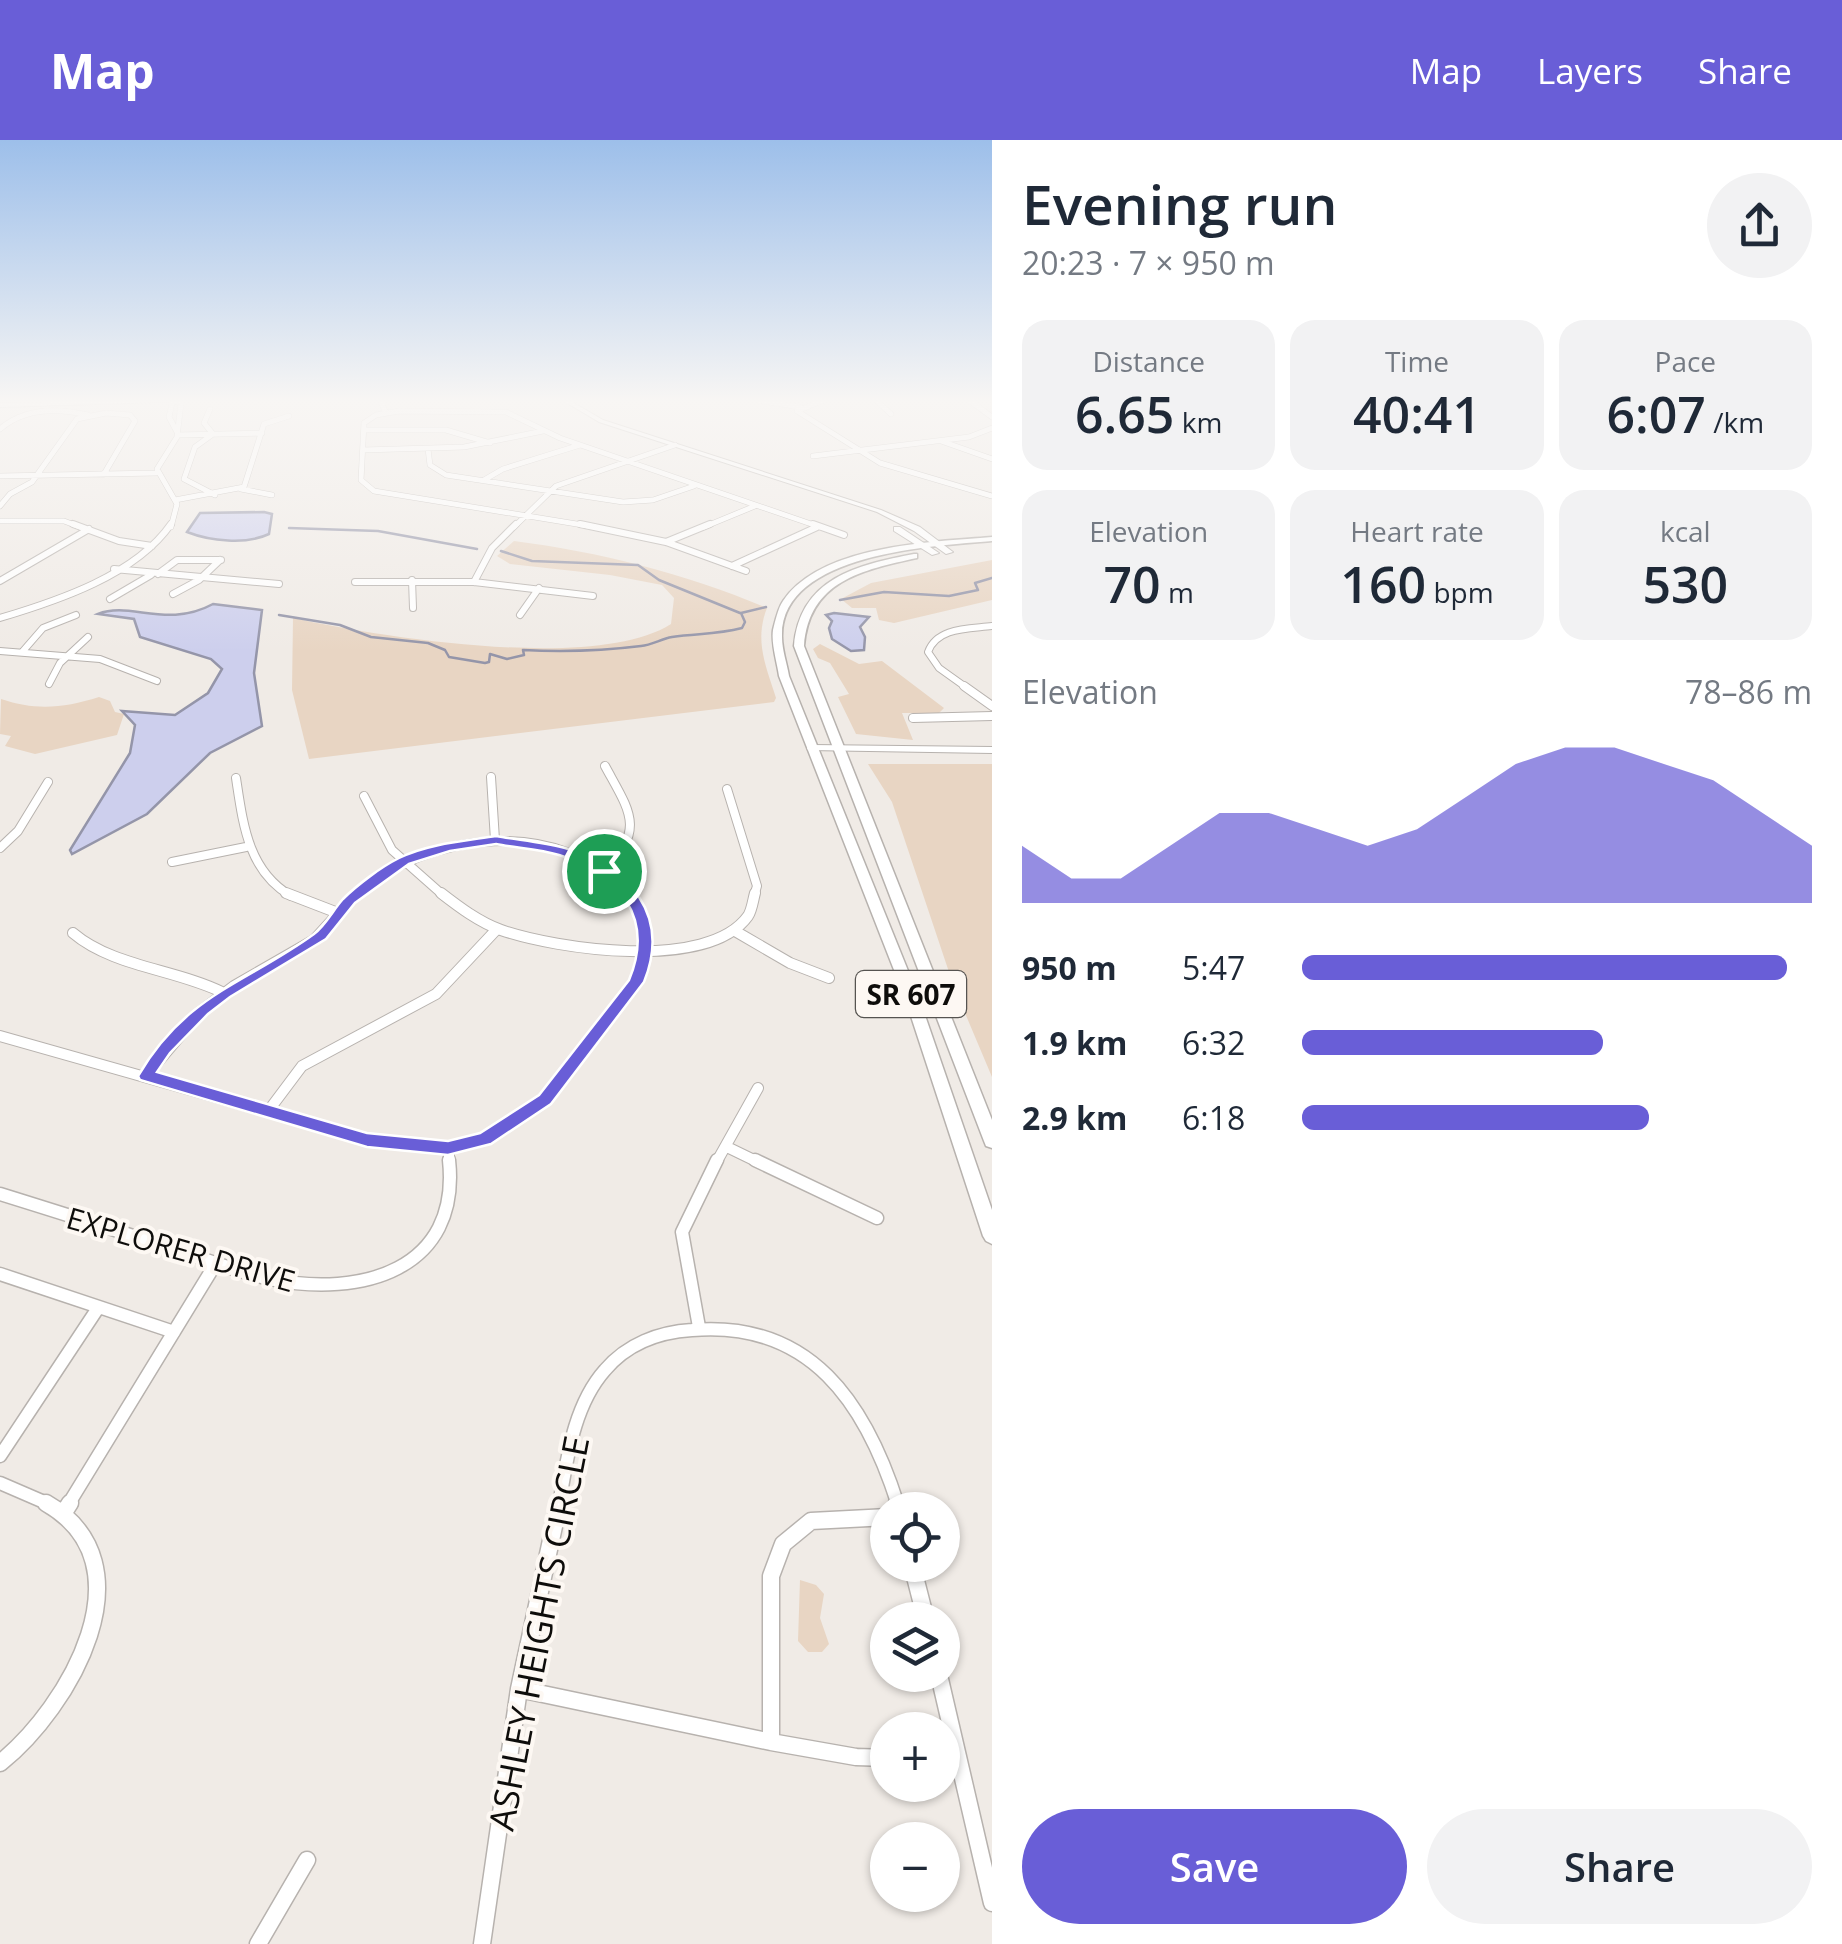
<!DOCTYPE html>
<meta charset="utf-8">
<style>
body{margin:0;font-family:"Open Sans",sans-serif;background:#f2f2f3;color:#1f2937;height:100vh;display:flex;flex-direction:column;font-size:38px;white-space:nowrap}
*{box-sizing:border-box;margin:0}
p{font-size:32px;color:#747a83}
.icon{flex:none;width:55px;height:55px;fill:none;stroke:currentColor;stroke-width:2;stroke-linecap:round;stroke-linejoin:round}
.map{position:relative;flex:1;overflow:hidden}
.panel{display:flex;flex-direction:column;background:#fff;width:850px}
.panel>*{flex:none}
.fabs{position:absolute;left:870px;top:1352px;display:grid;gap:20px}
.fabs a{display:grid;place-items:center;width:90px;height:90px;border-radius:50%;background:#fff;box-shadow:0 2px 8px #0004;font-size:50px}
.pin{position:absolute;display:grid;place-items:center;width:85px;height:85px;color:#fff;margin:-42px;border:5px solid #fff;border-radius:50%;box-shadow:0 2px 10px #0007}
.round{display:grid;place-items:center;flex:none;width:105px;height:105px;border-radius:52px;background:#f2f2f3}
.overview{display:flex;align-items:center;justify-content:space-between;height:170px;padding:0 30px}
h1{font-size:55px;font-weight:600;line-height:75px}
.figures{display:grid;grid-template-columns:repeat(3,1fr);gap:15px;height:170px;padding:10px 30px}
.figures div{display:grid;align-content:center;border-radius:25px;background:#f2f2f3;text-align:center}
.figures b{font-size:50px;font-weight:600}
.figures small{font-size:28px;font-weight:400}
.figures p{font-size:28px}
.chart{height:280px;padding:20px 30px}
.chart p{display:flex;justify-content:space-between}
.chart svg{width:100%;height:180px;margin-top:10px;fill:#695ed7;opacity:.7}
.primary-button{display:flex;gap:20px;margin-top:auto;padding:20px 30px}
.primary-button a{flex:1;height:115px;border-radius:60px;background:#695ed7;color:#fff;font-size:40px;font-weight:600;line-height:115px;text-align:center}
.primary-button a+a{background:#f2f2f3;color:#1f2937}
ul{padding:0 30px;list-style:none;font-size:32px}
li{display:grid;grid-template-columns:160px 120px 1fr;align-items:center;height:75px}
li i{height:25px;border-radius:12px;background:#695ed7}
header{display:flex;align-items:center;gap:60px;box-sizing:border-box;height:140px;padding:0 50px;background:#695ed7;color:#fff}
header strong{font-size:48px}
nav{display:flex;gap:55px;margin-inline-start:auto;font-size:35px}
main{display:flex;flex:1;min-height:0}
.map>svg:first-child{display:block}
</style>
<header>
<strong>Map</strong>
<nav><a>Map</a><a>Layers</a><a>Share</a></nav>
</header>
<main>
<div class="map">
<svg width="992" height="1804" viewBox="0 0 992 1804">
<rect width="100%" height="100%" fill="#f0ebe6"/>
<path fill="#e8d5c3" d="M514,401c86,11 173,33 253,67 -13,33 -1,58 9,90l-2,4 -465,57 -17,-69 1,-72c87,19 303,54 378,6l3,-26 -12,-13 -52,-10 -100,-11 -13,-8z
M992,420v40l-98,23 -15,-3 -3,-12h-24l-11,-9 30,-16z
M820,504l39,20 23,-3 62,47 -5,5h-37l11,27 -57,-6 -18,-37 11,-3 -19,-31 -12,-5 -5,-9z
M99,557l11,4 5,11 9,2 -7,21 -82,19 -30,-8 6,-10 -11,-2 1,-35c35,12 63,9 98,-2z
M868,624h124v313l-38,-90 -62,-185z
M800,1440l16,5 8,9 -4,24 9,26 -7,8h-14l-10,-11z"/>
<path fill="#cdcfed" stroke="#9495a9" stroke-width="2.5" d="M264,372l8,2 -3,20c-23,11 -59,7 -82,-2l13,-19z
M213,464l49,6 -8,63 8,53 -52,27 -63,61 -75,40 -2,-4 60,-97 5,-28 -13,-14 53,4 33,-22 14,-24 -11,-10 -71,-22 -6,-18 -36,-5c32,-13 69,15 115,-10z
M834,473l35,4 -9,10 5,10 -1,13 -13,1 -19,-12 -3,-11 3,-7 -6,-6z"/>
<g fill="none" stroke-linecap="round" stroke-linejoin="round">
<path stroke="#9495a9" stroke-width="2.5" d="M289,388l89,3 99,18
M501,411l31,10 106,4 21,15 81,33
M840,460l44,-8 65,4 29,-6 -3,-7 17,-5
M279,475l61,10 31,12 57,6 17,7 4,7 36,6 4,-1 1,-8 17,5 17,-4 -1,-5c40,2 78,1 118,-4 11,-1 20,-7 31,-9 25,-4 43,-2 70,-9l3,-6 -4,-9 25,-6"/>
<defs>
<path id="street-far5" d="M177,260l-5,3 -3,14 8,15
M380,260l6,13
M756,260l44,7
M876,260l15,14
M880,260h-56l-27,11 83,52 112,33
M969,260l23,17
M210,269l-6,14 9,11 -18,13 -11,32 31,16
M0,289c24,-21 58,-21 88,-14
M364,290h82l44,13
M177,295l85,-2
M941,301l51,18
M428,309l2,16 16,10 177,27 30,-2 41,-14
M363,310l101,-3 79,-16
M813,316l156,-19 23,-9
M0,336l157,-3
M484,340l19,-11 77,-24
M241,349l31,6
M175,360l69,-13 20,-63 25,-8
M0,366l10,-12 22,-12 45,-63 29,-6 24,2 5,6 -31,53
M0,381h64l16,6
M171,387l6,-23 -20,-35 20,-32 4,-34 -5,-2
M514,387l42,-41 119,-41
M595,387l-221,-36 -13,-11 3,-57 12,-8 23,-4 107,1 54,26 260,89
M704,387l51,-21"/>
<path id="street-far4" d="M73,384l46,17 33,5
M580,384l86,18 80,29
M813,384l31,11
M666,402l44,-18
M732,426l85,-39
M114,429l165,15
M158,434l19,-14h44
M412,440l1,28
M0,441l89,-52
M355,442h119l119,14
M474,442l18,-34 24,-24
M173,454l26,-14 21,-20
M110,459l41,-24
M520,475l19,-27
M0,478c57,-17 136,-43 171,-94
M0,511l100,8 57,22
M23,511l20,-23 33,-13
M49,544l11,-21 28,-26
M967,548l-28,-20 -11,-16c9,-25 41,-23 64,-26"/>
<path id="street-far3" d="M964,546l28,20
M913,578l79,-2
M491,637l4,63
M236,638c7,46 12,93 55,118
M727,649l30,97 -3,10
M364,656l28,54 52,46
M0,708l18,-17 30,-49
M172,722l74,-15
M604,731c42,-42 26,-59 1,-105
M354,756c73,-64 207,-82 275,0"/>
<path id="street-far2" d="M286,753l52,20
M441,753c18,14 38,29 60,37 55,19 207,42 247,-14 4,-6 5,-16 7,-23
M735,791l55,32 39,15
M73,793c40,34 103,36 151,60
M0,896l367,104 81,8 37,-9 60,-39 91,-118 10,-42 -5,-25 -14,-22
M146,936l55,-65 33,-25 80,-46 43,-47
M269,970l33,-44 134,-72 61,-65
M727,1007l33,16
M448,1008l2,15
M716,1023l42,-75"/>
<path id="street-far1" d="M755,1020l122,58
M0,1054c61,19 122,38 182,58 29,9 59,21 88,27 91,19 191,-9 179,-119
M0,1134l174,58
M699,1187l-17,-95 35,-72
M0,1316l98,-148
M0,1343l51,22
M68,1365l148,-242
M559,1365c8,-45 14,-99 46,-135 22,-26 54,-38 87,-40 119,-10 174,74 206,175"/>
<path id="street" d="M897,1363l2,7
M63,1374l7,-11
M912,1425l14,55
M939,1535l53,228
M519,1549l252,53 85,15 32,1
M771,1602v-166l12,-32 28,-23 77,-4
M0,1623c69,-55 153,-199 46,-260
M258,1804l49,-84
M482,1804l37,-255 40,-186"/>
<path id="secondary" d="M158,260h68l-226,7v-4z
M562,260h7l34,20 278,90 39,17 33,25 -7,2 -32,-23 -37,-19 -278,-90z
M894,387h6l39,26 -7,2 -38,-24z
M812,605l180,2v6l-184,-3 -1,-2z"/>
<path id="primary" d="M992,397v4c-58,5 -212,12 -210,96 0,13 5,27 7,39l130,322 73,212v34l-6,-3 -3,-5 -78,-238 -126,-322c-2,-14 -8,-32 -6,-46 2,-8 5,-22 10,-29 38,-56 148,-59 209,-64z
M914,414h3v4c-55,12 -108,23 -113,88l188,474v28l-6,-2 -2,-5 -190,-495c6,-68 63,-81 120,-92z"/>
</defs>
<use href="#street-far5" stroke="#b7b2ae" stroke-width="6"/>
<use href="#street-far4" stroke="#b7b2ae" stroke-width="8"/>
<use href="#street-far3" stroke="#b7b2ae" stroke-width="10"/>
<use href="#street-far2" stroke="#b7b2ae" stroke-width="12"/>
<use href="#street-far1" stroke="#b7b2ae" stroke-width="15"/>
<use href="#street" stroke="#b7b2ae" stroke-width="19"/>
<use href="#secondary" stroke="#b7b2ae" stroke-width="2"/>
<use href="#primary" stroke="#b7b2ae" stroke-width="3"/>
<use href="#street-far5" stroke="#fff" stroke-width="5"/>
<use href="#street-far4" stroke="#fff" stroke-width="6"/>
<use href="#street-far3" stroke="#fff" stroke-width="8"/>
<use href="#street-far2" stroke="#fff" stroke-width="10"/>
<use href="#street-far1" stroke="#fff" stroke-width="12"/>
<use href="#street" stroke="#fff" stroke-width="16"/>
<use href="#secondary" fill="#fff" fill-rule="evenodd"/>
<use href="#primary" fill="#fff" fill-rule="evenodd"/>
</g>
<linearGradient id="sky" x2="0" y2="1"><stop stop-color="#9dbfea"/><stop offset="0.51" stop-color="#f8f6f4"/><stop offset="1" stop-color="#f8f6f4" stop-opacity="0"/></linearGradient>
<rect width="992" height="512" fill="url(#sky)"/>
<path fill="#695ed7" stroke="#fff" stroke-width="2.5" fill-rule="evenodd" d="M496,696c22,4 47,6 69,12 65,19 106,67 79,134l-93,122 -60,40 -43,11 -81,-8 -227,-67 -2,-4c48,-82 107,-92 176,-142 12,-9 19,-24 29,-35 14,-14 38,-32 56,-41 28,-14 65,-17 97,-22zM496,704c20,4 43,5 63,11 60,18 96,63 70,125l-90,115 -59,38 -32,8 -81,-8 -210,-61 13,-19 38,-39 22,-17 96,-58 29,-36 54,-39 41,-13z"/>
<g text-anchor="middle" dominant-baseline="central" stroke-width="8" stroke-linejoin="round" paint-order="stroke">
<rect fill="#fdf8f3" stroke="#565451" stroke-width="2.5" x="856" y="831" width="110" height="46" rx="8"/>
<g font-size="28" font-weight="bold" fill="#0e0d0b">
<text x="911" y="854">SR 607</text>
</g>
<g font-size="30" fill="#0e0d0b" stroke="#fdf8f3">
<text transform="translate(181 1109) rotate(16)">EXPLORER DRIVE</text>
</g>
<g font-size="35" fill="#0e0d0b" stroke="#fdf8f3">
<text transform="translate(538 1493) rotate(-79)">ASHLEY HEIGHTS CIRCLE</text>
</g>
</g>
</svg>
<div class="fabs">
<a><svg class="icon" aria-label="locate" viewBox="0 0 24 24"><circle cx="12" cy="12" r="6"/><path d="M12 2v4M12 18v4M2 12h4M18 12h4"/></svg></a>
<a><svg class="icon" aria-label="layers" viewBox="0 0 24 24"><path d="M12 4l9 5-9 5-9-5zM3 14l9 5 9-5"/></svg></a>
<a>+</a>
<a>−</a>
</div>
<div class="pin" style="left:604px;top:731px;background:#1e9e55"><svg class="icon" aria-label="arrive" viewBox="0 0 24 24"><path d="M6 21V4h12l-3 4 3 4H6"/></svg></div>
</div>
<section class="panel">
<div class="overview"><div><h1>Evening run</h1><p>20:23 · 7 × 950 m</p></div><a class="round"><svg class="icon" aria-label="share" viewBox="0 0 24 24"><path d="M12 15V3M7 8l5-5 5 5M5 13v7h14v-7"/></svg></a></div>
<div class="figures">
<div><p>Distance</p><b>6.65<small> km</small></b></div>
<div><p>Time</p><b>40:41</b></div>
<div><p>Pace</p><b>6:07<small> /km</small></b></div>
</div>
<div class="figures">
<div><p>Elevation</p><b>70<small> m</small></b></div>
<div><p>Heart rate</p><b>160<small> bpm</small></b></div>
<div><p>kcal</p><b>530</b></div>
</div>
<div class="chart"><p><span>Elevation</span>78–86 m</p>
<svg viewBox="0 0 160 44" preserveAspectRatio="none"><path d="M0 44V30L10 38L20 38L30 30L40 22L50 22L60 26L70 30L80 26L90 18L100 10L110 6L120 6L130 10L140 14L150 22L160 30V44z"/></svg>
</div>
<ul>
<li><b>950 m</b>5:47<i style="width:95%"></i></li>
<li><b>1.9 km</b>6:32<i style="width:59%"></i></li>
<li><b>2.9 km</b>6:18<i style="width:68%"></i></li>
</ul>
<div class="primary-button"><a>Save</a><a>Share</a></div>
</section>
</main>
